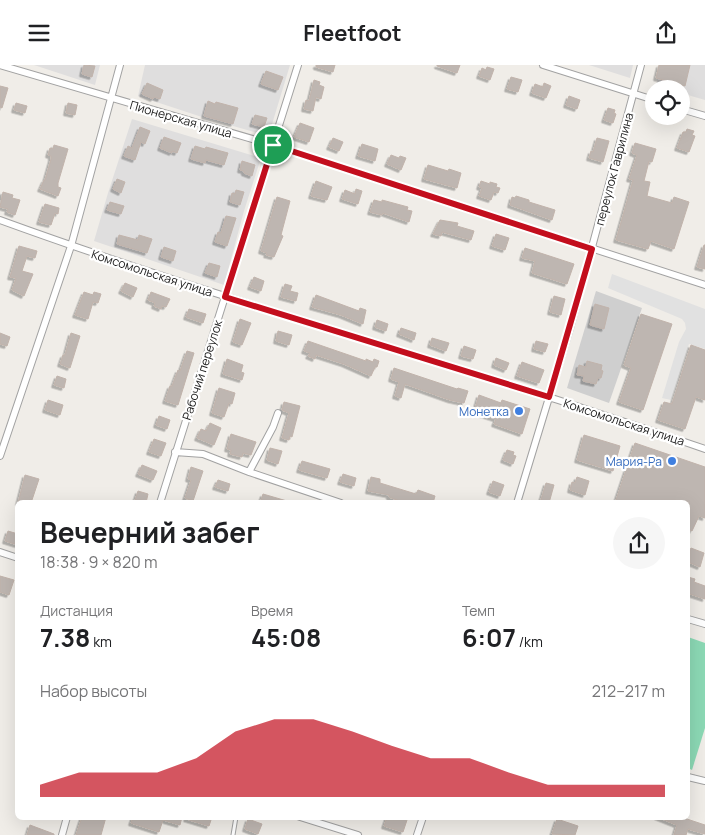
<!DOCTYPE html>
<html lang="ru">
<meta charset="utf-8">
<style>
body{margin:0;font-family:Manrope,sans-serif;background:#f6f6f6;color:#202124;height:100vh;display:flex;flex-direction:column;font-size:19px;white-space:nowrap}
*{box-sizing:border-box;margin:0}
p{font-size:16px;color:#757577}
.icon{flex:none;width:28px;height:28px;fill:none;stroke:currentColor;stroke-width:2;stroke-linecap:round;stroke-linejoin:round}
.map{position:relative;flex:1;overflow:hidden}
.details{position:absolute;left:15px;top:435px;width:675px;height:320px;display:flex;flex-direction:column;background:#fff;border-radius:8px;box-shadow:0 5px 20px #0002}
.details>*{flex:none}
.buttons{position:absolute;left:645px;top:15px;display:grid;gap:10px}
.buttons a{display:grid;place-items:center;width:45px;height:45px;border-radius:50%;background:#fff;box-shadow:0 5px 20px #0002;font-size:25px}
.pin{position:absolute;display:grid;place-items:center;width:42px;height:42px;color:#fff;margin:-21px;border:2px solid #fff;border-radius:50%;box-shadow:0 1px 5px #0007}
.round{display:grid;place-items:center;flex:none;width:52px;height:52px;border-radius:26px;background:#f6f6f6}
.overview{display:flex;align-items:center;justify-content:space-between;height:85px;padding:0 25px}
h1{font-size:28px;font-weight:700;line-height:38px}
.metrics{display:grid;grid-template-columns:repeat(3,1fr);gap:8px;height:85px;padding:5px 25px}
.metrics div{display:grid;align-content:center}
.metrics b{font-size:25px;font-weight:700}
.metrics small{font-size:14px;font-weight:400}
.metrics p{font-size:14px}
.chart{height:140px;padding:10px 25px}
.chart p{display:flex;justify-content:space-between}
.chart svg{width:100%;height:90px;margin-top:5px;fill:#c30e1d;opacity:.7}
header{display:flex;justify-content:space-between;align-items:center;height:65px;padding:0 25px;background:#fff;font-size:22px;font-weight:700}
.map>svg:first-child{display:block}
</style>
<header><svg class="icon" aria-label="menu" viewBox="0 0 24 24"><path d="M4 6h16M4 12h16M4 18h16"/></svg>Fleetfoot<svg class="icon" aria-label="share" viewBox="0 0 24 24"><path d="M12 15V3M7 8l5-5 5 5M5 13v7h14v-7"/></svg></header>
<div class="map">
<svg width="705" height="770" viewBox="0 0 705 770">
<defs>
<filter id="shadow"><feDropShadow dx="-2.5" dy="2.5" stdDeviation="0" flood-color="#0004"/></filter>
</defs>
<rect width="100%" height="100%" fill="#f0ede8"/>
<path fill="#dfdede" d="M34,0h66l-5,20z
M145,0h145l-21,69h-8l-56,-16 -67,-22z
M589,0h44l-3,13z
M662,0h43v35l-24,-7v-4h-12l-13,-4z
M132,54l129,39 -17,53 -20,74 -130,-44 14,-48z"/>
<path fill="#cfcfcf" d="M596,226l46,17 -33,95 -42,-15z"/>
<path fill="#8cd9b5" d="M688,572l17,6v85l-13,42 -4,-2z"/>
<path fill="#e1e1e1" d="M612,209l93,35v40l-16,-5 -18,56 -9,-2 17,-56 7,-13 -1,-6 -3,-4 -74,-31z"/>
<path fill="#beb6b1" stroke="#c1b3ab" filter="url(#shadow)" d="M84,0l11,1 -3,11 -10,-3z
M316,0h19l-2,7 -17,-5z
M437,0h23l-3,8 -20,-7z
M659,0h31l-5,21 -29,-8z
M487,2l7,2 -4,11 -11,-4 3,-8 4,2z
M266,6l17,6 -5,13 -17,-6z
M511,12l11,3 -4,12 -11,-3z
M314,15l6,2 -1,3 5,2 -3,12 -5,-2 -3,14 -9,-2 2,-9 3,1z
M147,18l16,7 -3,9 -6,-2 -1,2 -11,-5z
M544,18l7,3 -5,12 -14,-5 3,-9 8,3z
M0,21l8,2 -6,20 -2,-1z
M569,31l11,4 -3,9 -11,-4z
M208,36l7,3 1,-2 22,6 -5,16 -29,-8z
M16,38l11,3 -2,7 -11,-3z
M68,38l9,2 -2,10 -9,-2z
M608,43l7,2 -1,3 2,1 -3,9 -9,-3z
M255,50l12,3 -3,9 -12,-3z
M300,58l14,5 -5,14 -15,-5z
M140,62l10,4 -5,13 -4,-2 -6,18 -11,-4 4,-10 4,2z
M687,64l7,2 -2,4 3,1 -6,16 -12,-4 6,-16h3z
M164,72l17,6 -4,10 -5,-2v2l-12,-5z
M333,73l10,4 -4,9 -10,-4z
M597,73l12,3 -6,21 -14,-4 2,-7 2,1z
M635,78l21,6 -4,13 -3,-1 -5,20 6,1 -3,14 25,7 2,-6 15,5 -15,47 -23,-8 -3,8 -32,-9 17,-60 -4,-1 8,-24 -5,-2z
M362,79l16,5 -3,12 -17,-5z
M54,80l14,4 -10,34v4l3,1 -3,8 -18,-7 4,-9h1l6,-21v-3l-3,-1 2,-7 3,1z
M195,81l10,3 1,-2 22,6 -4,12 -18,-5 -1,3 -14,-4z
M391,90l8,3 1,-2 6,2 -5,12 -14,-6z
M242,96l13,4 -3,11 -8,-3v-2l-4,-1z
M428,100l20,6 1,-2 12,4 -4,15 -33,-9z
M117,114l8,3 -4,11 -8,-4z
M316,116l16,6 -5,13 -16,-4z
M481,116l9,3v-2l7,2 -1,3 4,1 -2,5 -4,-1 -3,8 -12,-4 3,-8 -3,-1z
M356,124l6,2 -4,13 -16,-5 3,-9 10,4z
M236,125l8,2 -4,13 -10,-3 2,-9 3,1z
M3,127l10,3 -1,3 8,2 -5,15 -8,-3 1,-3 -8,-2z
M516,131l13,4v2l26,8 -3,10 -42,-15 2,-8 3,1z
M277,132l13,4 -9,34 2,1 -9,21 -8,-2 1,-2 -6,-2z
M374,135l8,2v-2l26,7 -1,3 5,1 -3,11 -26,-9 -1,2 -12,-3z
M110,137l14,4 -3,8 -14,-4z
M45,139l14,4 -1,6 -3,-1 -4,12 -12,-3z
M226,151l10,2 -9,28 -12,-4 3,-10 3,1z
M440,155l18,3 -1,3 17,5 -3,9 -29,-8 -1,4 -8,-2z
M496,169l13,4 -4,12 -13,-4z
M119,170l19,5 1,-5 13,4 -5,14 -30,-9z
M704,180h1v24l-8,-2z
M19,181l18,5 -2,7 -8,-2 -5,15 11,3 -9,22 -12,-6 4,-12 -6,-1z
M164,182l12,4 -3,10 -12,-4z
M525,183l49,16 -7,20 -35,-11 3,-12 -13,-3z
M209,198l11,3 -3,11 -12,-4z
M254,212l10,4 -3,10 -11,-4z
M125,218l12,5 -4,9 -12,-6z
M285,219l7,2 -2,5 8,2 -2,8 -15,-4z
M84,227l9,3 1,-3 7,2 -3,9 -5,-1 -5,17 -13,-4z
M151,227l19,7 -4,8 -4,-1 -1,3 -7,-3 1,-3 -7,-3z
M316,230l43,16 1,-3 6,2 -3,14 -22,-9 -29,-8z
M554,231l11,3 -4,16 -11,-3z
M595,239l14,4 -5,21 -14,-4z
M189,244l17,5 -3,9 -17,-6z
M641,249l31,10 -29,86 -24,-8 12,-34 -7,-3z
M240,254l11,4 -9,22 -9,-3z
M377,255l11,4 -2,7 -11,-4z
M401,263l15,5 -2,7 -15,-6z
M278,266l14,4 -3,10 -13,-4z
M0,268l10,4 -3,9 -7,-2z
M71,268l9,3 -10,32 -10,-4 3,-9h2z
M432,273l17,5 -3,8 -16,-6z
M308,276l58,20v-2l7,3 1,-3 5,2 -2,6h-2l-4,9 -27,-12 -28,-9 -1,4 -7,-3 2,-3 -6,-2z
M536,276l12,3 -3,8 -11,-3z
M691,280l14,5v50l-9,-3 -11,32 -27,-9 6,-18 8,2z
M464,281l12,4 -3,9 -12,-3z
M187,286l7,2 -16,52 -13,-4 5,-15h2l6,-16 2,1z
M496,293l13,5 -3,7 -12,-5z
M227,294l16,6 -2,7 3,1 -2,7 -19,-6z
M587,296l15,4 -1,5 2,1 -2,7h-3l-2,6 -13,-3 1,-5 -7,-1 2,-10 7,2z
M522,297l22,8 -5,13 -22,-7z
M394,303l63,21 1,-1 10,3 -4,12 -14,-3 -45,-16 -4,14 -6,-2 4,-14 -8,-3z
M57,311l9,3 -2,9 -10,-3z
M219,323l16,5 -3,11 -3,-1 -5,14 -12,-4z
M479,330l22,8 1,-3 28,9 -8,25 -28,-10 2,-5 -22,-7z
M48,335l15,5 -3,10 -15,-5z
M284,337l16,4 -8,31 -2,-1 -1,4 -7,-2 7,-25 -7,-3z
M159,351l11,4 -3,9 -11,-4z
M210,358l11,5 -7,17 -17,-7 4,-9 5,2z
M231,369l25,8 -5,13 -8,-2 -1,4 -12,-3 1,-4 -4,-1z
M584,370l36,11 -7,25 -36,-11z
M154,374l12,4 -5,13 -12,-4z
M635,378l70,24v51l-6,-2 -7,15 -4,-2v-26h-73z
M270,383l12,3 -4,13 -11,-4z
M507,385l7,2 -1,3 3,1 -3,8 -10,-4z
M302,396l28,8 -3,9 -28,-8z
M142,400l15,6 -4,9 -15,-6z
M191,402l12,4 -10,30 -8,-3 6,-18 -3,-1z
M343,409l13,4 -2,8 -14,-4z
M25,410l14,4 -8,24h-13z
M371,412l9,2v4l36,11 2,-4 17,6 -2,7h-28l-16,-6v-2l-21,-4z
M577,412l12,4 -4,14 -15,-5 2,-8 3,1z
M218,415l12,4 -2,7 -13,-4z
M493,416l11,4 -4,11 -11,-4z
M546,418l8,2 -5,18h-9z
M138,426l10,3 -2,9 -11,-3z
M263,429l24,7 -1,2h-26z
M8,466l10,3v11l-13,-4z
M691,483l13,5 -4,14 -12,-5v-10h1z
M0,511l14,4 -5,15 -9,-3z
M688,512l7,2 -1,3 11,4v13l-15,-5 -2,3z
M82,752h24l-5,18h-25z
M133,752h49l-2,8 -17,-5 -4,12 -28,-9z
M187,752h25l-3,9 -23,-7z
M387,752h21l-5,15 -19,-6z
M657,752h24l24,8v9l-17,-5 -2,6h-12l3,-10z
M248,754l14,5 -4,10 -13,-5z
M557,754l21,7 -3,9 -23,-1z
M30,760l24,9v1h-27z"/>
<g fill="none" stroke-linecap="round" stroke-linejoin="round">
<defs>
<path id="lane" d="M233,770l3,-18"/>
<path id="street" d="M0,0l273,80 432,140
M543,0l111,35
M681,44l24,7
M0,155c184,67 372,121 558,180 49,16 98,32 147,49
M175,387l28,2 46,18 92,31
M0,391l71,-210 49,-181
M249,407l24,-45 5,-14
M160,438l138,-438
M517,438l54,-178 70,-260
M0,487l18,6
M688,554l17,5
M688,712l17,4
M300,752l58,18
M62,770l5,-18
M417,770l6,-18"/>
</defs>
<use href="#lane" stroke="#a2a2a2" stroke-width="5"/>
<use href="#street" stroke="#a2a2a2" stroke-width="8"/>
<use href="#lane" stroke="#fff" stroke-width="3"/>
<use href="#street" stroke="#fff" stroke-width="6"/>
</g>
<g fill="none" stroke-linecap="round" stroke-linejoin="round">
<defs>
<path id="route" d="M273,80l319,104 -43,148 -324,-100z"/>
</defs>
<use href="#route" stroke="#fff" stroke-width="10"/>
<use href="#route" stroke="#c30e1d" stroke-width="6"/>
</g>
<g fill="#3f7fe0" stroke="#fff" stroke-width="2">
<circle cx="519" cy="346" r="5"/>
<circle cx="672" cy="396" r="5"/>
</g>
<g text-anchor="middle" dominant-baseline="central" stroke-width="4.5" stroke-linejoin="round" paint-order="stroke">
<g font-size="12" fill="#212121" stroke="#fff">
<text transform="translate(181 54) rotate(16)">Пионерская улица</text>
<text transform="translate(614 104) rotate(-75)">переулок Гаврилина</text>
<text transform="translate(152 208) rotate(18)">Комсомольская улица</text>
<text transform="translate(202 305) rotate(-72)">Рабочий переулок</text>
<text transform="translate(624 357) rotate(18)">Комсомольская улица</text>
</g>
<g font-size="12" fill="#366cbe" stroke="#fff" text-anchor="end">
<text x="509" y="346">Монетка</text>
<text x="662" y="396">Мария-Ра</text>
</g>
</g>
</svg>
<div class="buttons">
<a><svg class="icon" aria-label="locate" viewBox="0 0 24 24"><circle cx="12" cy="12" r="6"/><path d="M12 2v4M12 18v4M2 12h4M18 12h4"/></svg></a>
</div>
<div class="pin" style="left:273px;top:80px;background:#1e9e55"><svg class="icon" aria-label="arrive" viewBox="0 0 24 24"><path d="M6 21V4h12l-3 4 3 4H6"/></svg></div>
<section class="details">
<div class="overview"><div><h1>Вечерний забег</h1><p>18:38 · 9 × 820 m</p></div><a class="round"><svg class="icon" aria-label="share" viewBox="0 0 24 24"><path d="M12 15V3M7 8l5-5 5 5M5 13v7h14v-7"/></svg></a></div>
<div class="metrics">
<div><p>Дистанция</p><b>7.38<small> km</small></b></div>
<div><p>Время</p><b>45:08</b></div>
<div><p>Темп</p><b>6:07<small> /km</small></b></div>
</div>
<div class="chart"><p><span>Набор высоты</span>212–217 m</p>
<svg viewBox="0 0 160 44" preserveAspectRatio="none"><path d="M0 44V38L10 32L20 32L30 32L40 25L50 12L60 6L70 6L80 12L90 19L100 25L110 25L120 32L130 38L140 38L150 38L160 38V44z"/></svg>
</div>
</section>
</div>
